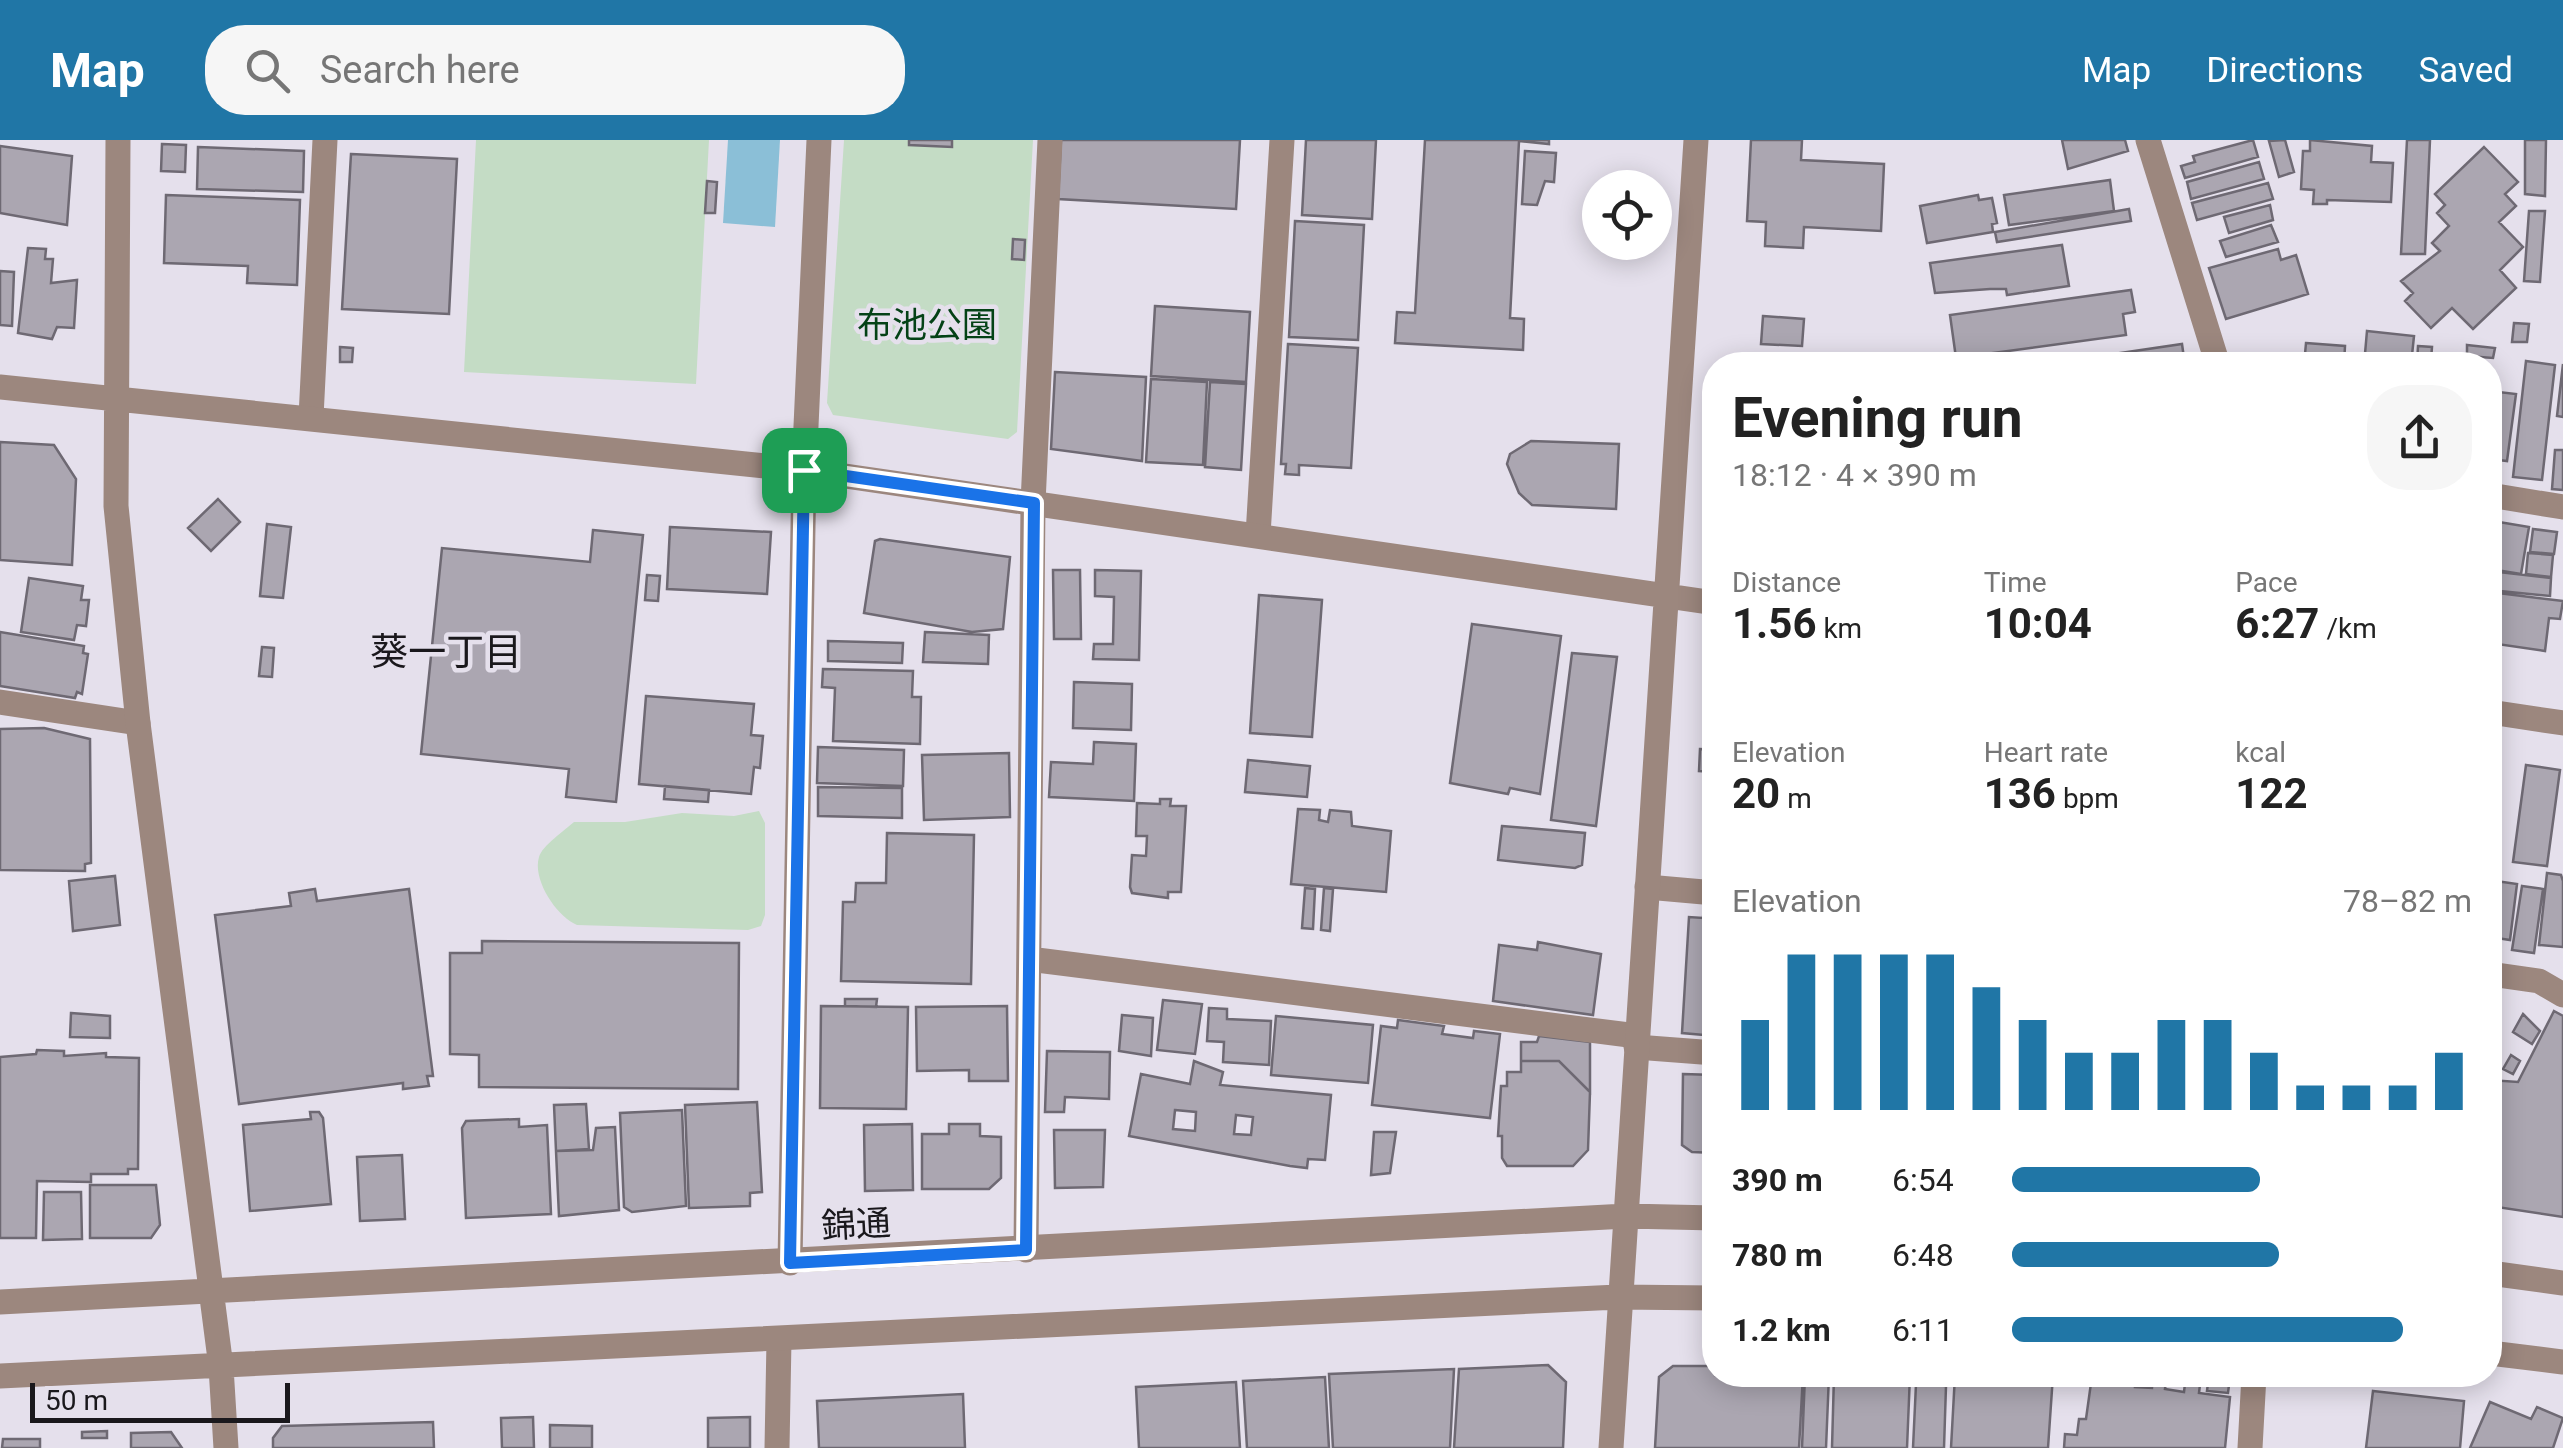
<!DOCTYPE html>
<meta charset="utf-8">
<style>
body{margin:0;font-family:Roboto,"Noto Sans JP",sans-serif;background:#f6f6f6;color:#222;height:100vh;display:flex;flex-direction:column;font-size:38px;white-space:nowrap}
*{box-sizing:border-box;margin:0}
p{font-size:32px;color:#767676}
.icon{flex:none;width:55px;height:55px;fill:none;stroke:currentColor;stroke-width:2;stroke-linecap:round;stroke-linejoin:round}
.map{position:relative;flex:1;overflow:hidden}
.sheet{position:absolute;left:1702px;top:212px;width:800px;height:1035px;display:flex;flex-direction:column;background:#fff;border-radius:40px;box-shadow:0 5px 25px #0003}
.sheet>*{flex:none}
.tools{position:absolute;left:1582px;top:30px;display:grid;gap:20px}
.tools a{display:grid;place-items:center;width:90px;height:90px;border-radius:50%;background:#fff;box-shadow:0 5px 25px #0003;font-size:50px}
.scale{position:absolute;left:30px;bottom:25px;width:260px;box-sizing:border-box;padding-left:10px;border:5px solid #1a181c;border-top:0;font-size:28px;line-height:35px;white-space:nowrap;color:#1a181c;-webkit-text-stroke:8px #e5e0ec;paint-order:stroke}
.pin{position:absolute;display:grid;place-items:center;width:85px;height:85px;color:#fff;margin:-42px;border-radius:20px;box-shadow:0 5px 15px #0006}
.round{display:grid;place-items:center;flex:none;width:105px;height:105px;border-radius:40px;background:#f6f6f6}
.head{display:flex;align-items:center;justify-content:space-between;height:170px;padding:0 30px}
h1{font-size:55px;font-weight:700;line-height:75px}
.stats{display:grid;grid-template-columns:repeat(3,1fr);gap:15px;height:170px;padding:10px 30px}
.stats div{display:grid;align-content:center}
.stats b{font-size:42px;font-weight:700}
.stats small{font-size:28px;font-weight:400}
.stats p{font-size:28px}
.chart{height:280px;padding:20px 30px}
.chart p{display:flex;justify-content:space-between}
.chart svg{width:100%;height:180px;margin-top:10px;stroke:#2076a6;stroke-width:6}
ul{padding:0 30px;list-style:none;font-size:32px}
li{display:grid;grid-template-columns:160px 120px 1fr;align-items:center;height:75px}
li i{height:25px;border-radius:12px;background:#2076a6}
header{display:flex;align-items:center;gap:60px;box-sizing:border-box;height:140px;padding:0 50px;background:#2076a6;color:#fff}
header strong{font-size:48px}
nav{display:flex;gap:55px;margin-inline-start:auto;font-size:35px}
.search{width:700px;height:90px;background:#f6f6f6;display:flex;align-items:center;gap:25px;box-sizing:border-box;padding:0 35px;border-radius:40px;color:#767676;font-size:38px}
.map>svg:first-child{display:block}
</style>
<header>
<strong>Map</strong>
<div class="search"><svg class="icon" aria-label="search" viewBox="0 0 24 24"><circle cx="10" cy="10" r="6"/><path d="M15 15l6 6"/></svg>Search here</div>
<nav><a>Map</a><a>Directions</a><a>Saved</a></nav>
</header>
<div class="map">
<svg width="2563" height="1308" viewBox="0 0 2563 1308">
<rect width="100%" height="100%" fill="#e5e0ec"/>
<path fill="#c4dcc5" d="M476,0h233l-13,244 -232,-12z
M844,0h189l-16,292 -9,7 -175,-24 -6,-12z
M759,671l6,12v92l-4,11 -13,4 -171,-5c-20,-8 -45,-45 -38,-68 3,-11 26,-27 35,-35h51l57,-9 52,3z"/>
<path fill="#8bbfd7" d="M728,0h52l-5,87 -52,-4z"/>
<path fill="#aba6b1" stroke="#6e6973" stroke-width="2.5" fill-rule="evenodd" d="M909,0h43v7l-43,-2z
M1061,0h179l-4,69 -178,-10z
M1306,0h70l-4,79 -70,-4z
M1425,0h124v4l-30,-3 -9,177 14,1 -1,31 -128,-7 2,-31 18,1z
M1751,0h51l-1,20 83,4 -3,67 -77,-4 -1,21 -38,-2 1,-24 -19,-1z
M2062,0h63l3,11 -60,18z
M2253,0l5,17 -73,21 -4,-12 14,-4 -2,-6z
M2285,0l9,32 -15,5 -10,-36z
M2310,0l62,6 -1,16 22,1 -2,39 -64,-2v4h-14l1,-14 -13,-1 2,-38h7z
M2407,0h23l-5,114h-24z
M2525,0h21l-1,56 -20,-2z
M162,4l24,1 -1,27 -24,-1z
M0,6l72,10 -5,69 -67,-12z
M198,7l106,4 -1,41 -106,-3z
M2484,7l34,35 -13,12 11,12 -17,16 24,25 -23,23 16,18 -43,41 -21,-21 -21,20 -26,-27 8,-8 -12,-12 39,-30 -8,-8 17,-17 -12,-13 8,-8 -10,-11z
M1525,11l31,2 -2,29 -9,-1 -8,24 -15,-1z
M351,14l106,5 -8,155 -107,-5z
M2259,22l5,17 -73,20 -4,-17z
M2110,40l4,31 -105,14 -5,-30z
M707,41l10,1 -2,31h-10z
M2268,43l5,16 -76,21 -5,-17z
M166,55l134,5 -3,85 -50,-2 1,-17 -84,-3z
M1978,55l1,5 13,-2 5,25 -5,1 1,8 -66,11 -7,-37z
M2270,65l3,15 -44,13 -5,-16z
M2129,69l2,12 -134,21 -2,-10z
M2529,71h16l-5,71 -16,-1z
M1295,81l69,4 -6,115 -69,-3z
M2271,85l7,17 -52,15 -6,-16z
M1013,99l12,1 -1,20 -12,-1z
M2062,105l7,41 -62,9 -1,-6h-16l-55,4 -5,-30z
M28,108l18,1 -1,10h8l-2,24 26,-3 -3,48 -17,-1 -5,12 -34,-6z
M2278,109l3,11 15,-5 12,39 -82,25 -17,-51z
M0,131l14,1 -2,54 -12,-1z
M2131,150l4,22 -12,2 3,21 -170,23 -6,-43z
M1155,166l95,6 -4,70 -95,-6z
M1763,176l41,3 -2,27 -41,-2z
M2514,183l15,1 -2,18h-15z
M2367,191l47,5 -3,29h-47z
M2306,203l39,3 -1,19h-40z
M1288,204l70,4 -7,120 -52,-3v10l-14,-1 1,-10h-5z
M2182,204l3,21h-146z
M2467,205l28,3 -2,10 -26,-2z
M2418,206l14,1 -1,13 21,5h-35z
M340,207l13,1 -1,14h-12z
M1735,217l99,8h-99z
M2526,221l29,4 -13,115 -29,-3z
M2563,224v53l-6,-1z
M1055,232l91,5 -4,84 -91,-12z
M1151,239l56,3 -4,83 -57,-3z
M1210,242l36,2 -5,86 -36,-3z
M2490,251l26,3 -9,67 -17,-2z
M1531,301l88,3 -3,65 -84,-4 -13,-12 -12,-29 3,-10z
M0,302l54,3 22,34 -4,86 -72,-5z
M2555,310h8v40l-11,-1z
M218,359l22,23 -29,29 -23,-23z
M2493,381l36,6 -8,47 -31,-5z
M267,384l24,3 -8,71 -23,-2z
M670,387l101,5 -4,62 -100,-5z
M2533,389l24,3 -3,22 -24,-2z
M593,390l50,5 -27,267 -50,-5 3,-28 -148,-15 21,-206 148,14z
M880,399l130,18 -7,72 -31,3 -108,-19 11,-72z
M2528,413l25,2 -2,22 -25,-3z
M1053,430h27l1,69h-27z
M1095,430l46,1 -2,89 -46,-1 1,-15h19l1,-47 -19,-1z
M2490,431l61,7 -1,18 -60,-6z
M647,435l13,1 -2,25 -13,-1z
M29,438l54,8 -2,14h8l-3,26 -9,-1 -3,15 -53,-8z
M2490,452l73,9 -3,18 -11,-1 -4,33 -55,-8z
M1259,455l63,5 -10,137 -62,-4z
M1472,484l89,12 -21,158 -30,-6 -2,6 -58,-11z
M0,492l84,14 -1,7 5,1 -6,40 -5,-2 -2,6 -75,-12z
M925,492l64,3 -1,29 -65,-2z
M828,501l75,2 -1,20 -74,-2z
M262,507l12,1 -2,29 -13,-1z
M1572,513l45,4 -21,169 -45,-6z
M823,529l90,2 -1,26h9l-1,47 -87,-3 2,-53 -13,-1z
M1074,542l58,2 -1,46 -58,-2z
M646,556l108,8 -3,31 12,1 -3,32 -6,-1 -3,27 -112,-10z
M44,588l46,11 1,124 -6,1v7l-85,-1v-141z
M1094,602l42,2 -2,57 -85,-4 2,-35 42,2z
M818,607l86,3 -1,36 -86,-3z
M1700,609l15,1v22l-16,-1z
M1009,613l1,64 -86,3 -2,-65z
M1248,620l62,6 -3,31 -62,-5z
M2526,625l34,5 -13,96 -34,-4z
M665,646l44,4 -1,12 -44,-3z
M818,647l84,1v30l-84,-2z
M1160,659h11l-1,7h16l-5,86h-13v6l-36,-5 -2,-6 2,-32 14,1 1,-20h-11l1,-33 23,1z
M1298,669l22,1 -1,10 9,2 2,-12 21,2 1,14 39,5 -5,61 -95,-8z
M1502,686l83,7 -3,32 -7,3 -77,-8z
M887,693l87,2 -3,149 -130,-3 2,-79h12l1,-19h30z
M2547,733l14,2 2,6v66l-24,-2z
M115,736l5,49 -47,6 -4,-50z
M2496,741l21,3 -7,56 -20,-3z
M2522,746l21,3 -9,64 -22,-3z
M1305,748l10,1 -2,40 -11,-1z
M1324,748l9,1 -3,42 -9,-1z
M315,749l2,12 92,-12 24,187h-6l2,10 -26,3v-6l-164,21 -24,-189 76,-9 -2,-13z
M1704,765l11,1v130l-33,-3 7,-116 14,1z
M482,801l257,2 -1,146 -259,-2v-32l-29,-1v-101h32z
M1538,802l63,12 -8,61 -100,-14 6,-56 38,5z
M2490,849h8l-5,83h-3z
M845,859h32l-1,8 -31,-1z
M1163,860l39,4 -7,50 -38,-4z
M821,866l87,1 -2,102 -86,-1z
M1007,866l1,75h-39v-11l-52,1 -1,-64z
M1209,868l18,1v10l44,2 -2,44 -46,-3 1,-20 -17,-1z
M2554,871l9,5v201l-73,-11v-126l28,2z
M71,873l39,3v22l-40,-1z
M2523,874l17,17 -8,13 -19,-12z
M1122,875l31,3 -2,38 -32,-5z
M1276,876l97,9 -5,58 -97,-8z
M1398,880l46,6 -2,8 31,4 1,-7 26,3 -10,84 -118,-13 9,-79 16,2z
M1539,896l51,6v50l-31,-31h-38v-19h16z
M37,910l27,1v5l42,-3v4l33,1 -1,111h-10v5h-37v8l-54,-1 -1,57h-36v-181l36,-3z
M1047,911l63,1 -1,47 -44,-2 -1,15h-19z
M2511,915l9,6 -7,13 -10,-5z
M1194,921l29,11 -3,13 111,10 -6,65 -17,-1 -1,9 -17,-2 -161,-30 12,-62 49,10zM1175,970l21,2 -1,19 -22,-2zM1236,975l17,2 -2,18 -17,-1z
M1521,921h38l31,31 -2,58 -15,16h-66l-5,-8v-22h-4l3,-50h6v-14h14z
M1683,934l32,1v78l-23,-1 -10,-7z
M757,962l5,90 -12,1v13l-61,2 -4,-103z
M586,964l3,45 -33,2 -2,-46z
M682,970l4,96 -54,6 -8,-5 -4,-94z
M310,972h9l4,6 8,86 -81,7 -7,-86 68,-6z
M519,979v8l28,-2 4,89 -85,4 -4,-90 4,-7z
M912,984l1,66 -48,1 -1,-66z
M949,984h31v12l21,1v41l-12,11h-67v-55h27z
M615,987l4,83 -60,6 -3,-65 37,-1 3,-22z
M1054,990h51l-2,57 -48,1z
M1374,992h22l-6,41 -19,2z
M402,1015l3,64 -45,2 -3,-64z
M90,1045h66l4,40 -9,13h-61z
M44,1052h37l1,47 -39,1z
M1548,1225l18,17 -3,66h-109l5,-79z
M1673,1226h42v9h88l-4,73h-144l4,-71z
M1454,1229l-4,79h-117l-4,-74z
M1805,1235h24l-3,73h-24z
M1834,1235h76l-3,73h-75z
M1955,1235h98l-5,73h-97z
M2120,1235h16l-1,12 17,1 1,-13h14l-2,14 19,3 2,-17 15,1 -2,17 31,4 -5,51h-161l1,-14 12,1 2,-16h7l5,-36 28,2z
M2209,1235l21,2 -2,16 -21,-2z
M1325,1237l4,71h-82l-4,-67z
M1236,1242l4,66h-101l-3,-61z
M1916,1244l30,2 -2,62h-31z
M2373,1251l91,10 -4,47h-94z
M963,1254l2,54h-146l-2,-47z
M2490,1262l41,17 6,-12 26,11 -10,30h-83z
M533,1277l1,31h-32l-1,-30z
M750,1277v31h-42v-30z
M433,1282l1,26h-161v-10l9,-12z
M550,1285l42,1v22h-42z
M107,1291v7h-25v-6z
M171,1292l11,16h-51v-15z
M3,1299h37v9h-38z"/>
<g fill="none" stroke-linecap="round" stroke-linejoin="round">
<path stroke="#9c877e" stroke-width="25" d="M2148,0l70,225
M311,277l14,-277
M2490,355l73,12
M1258,395l24,-395
M0,562l138,21
M1647,747l68,6
M1029,819l608,77
M2490,834l49,7 24,14
M1636,907l79,6
M1026,1110l7,-747 17,-363
M790,1123l14,-793 15,-330
M777,1308l2,-108
M2250,1308l4,-73"/>
<path stroke="#9c877e" stroke-width="25" d="M118,0l-2,366 22,217 83,644 5,81
M0,247l804,83 911,133
M2490,572l73,11
M2490,1133l73,10
M0,1162l1626,-86 89,2
M2490,1213l73,9
M0,1236l1618,-79 97,1
M1611,1308l85,-1308"/>
</g>
<g fill="none" stroke-linecap="round" stroke-linejoin="round">
<defs>
<path id="route" d="M804,330l230,33 -8,747 -236,13z"/>
</defs>
<use href="#route" stroke="#fff" stroke-width="20"/>
<use href="#route" stroke="#1a73e8" stroke-width="12"/>
</g>
<g text-anchor="middle" dominant-baseline="central" stroke-width="9" stroke-linejoin="round" paint-order="stroke">
<g font-size="35" fill="#044216" stroke="#e5e0ec">
<text x="927" y="185">布池公園</text>
</g>
<g font-size="35" fill="#1a181c" stroke="#e5e0ec">
<text transform="translate(856 1085) rotate(-3)">錦通</text>
</g>
<g font-size="38" fill="#1a181c" stroke="#e5e0ec">
<text x="446" y="512">葵一丁目</text>
</g>
</g>
</svg>
<div class="tools">
<a><svg class="icon" aria-label="locate" viewBox="0 0 24 24"><circle cx="12" cy="12" r="6"/><path d="M12 2v4M12 18v4M2 12h4M18 12h4"/></svg></a>
</div>
<div class="scale">50 m</div>
<div class="pin" style="left:804px;top:330px;background:#1e9e55"><svg class="icon" aria-label="arrive" viewBox="0 0 24 24"><path d="M6 21V4h12l-3 4 3 4H6"/></svg></div>
<section class="sheet">
<div class="head"><div><h1>Evening run</h1><p>18:12 · 4 × 390 m</p></div><a class="round"><svg class="icon" aria-label="share" viewBox="0 0 24 24"><path d="M12 15V3M7 8l5-5 5 5M5 13v7h14v-7"/></svg></a></div>
<div class="stats">
<div><p>Distance</p><b>1.56<small> km</small></b></div>
<div><p>Time</p><b>10:04</b></div>
<div><p>Pace</p><b>6:27<small> /km</small></b></div>
</div>
<div class="stats">
<div><p>Elevation</p><b>20<small> m</small></b></div>
<div><p>Heart rate</p><b>136<small> bpm</small></b></div>
<div><p>kcal</p><b>122</b></div>
</div>
<div class="chart"><p><span>Elevation</span>78–82 m</p>
<svg viewBox="0 0 160 44" preserveAspectRatio="none"><path d="M5 44V22M15 44V6M25 44V6M35 44V6M45 44V6M55 44V14M65 44V22M75 44V30M85 44V30M95 44V22M105 44V22M115 44V30M125 44V38M135 44V38M145 44V38M155 44V30"/></svg>
</div>
<ul>
<li><b>390 m</b>6:54<i style="width:54%"></i></li>
<li><b>780 m</b>6:48<i style="width:58%"></i></li>
<li><b>1.2 km</b>6:11<i style="width:85%"></i></li>
</ul>
</section>
</div>
